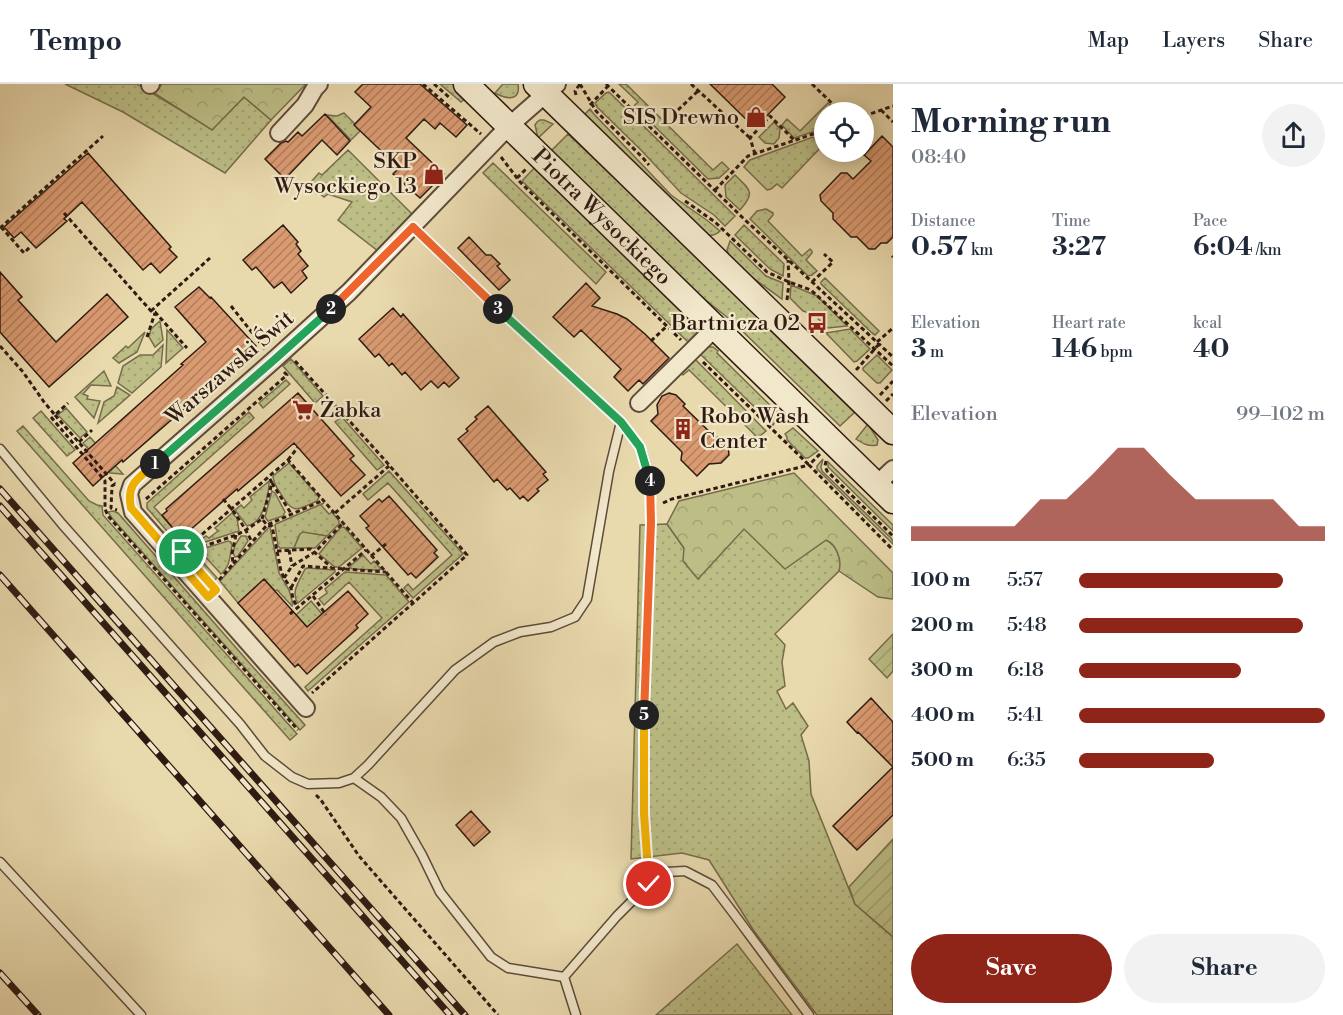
<!DOCTYPE html>
<meta charset="utf-8">
<style>
body{margin:0;font-family:"Libre Bodoni",serif;background:#f2f2f3;color:#1f2937;height:100vh;display:flex;flex-direction:column;font-size:22px;white-space:nowrap}
*{box-sizing:border-box;margin:0}
p{font-size:20px;color:#747a83}
.icon{flex:none;width:33px;height:33px;fill:none;stroke:currentColor;stroke-width:2;stroke-linecap:round;stroke-linejoin:round}
.map{position:relative;flex:1;overflow:hidden}
.sheet{display:flex;flex-direction:column;background:#fff;width:450px}
.sheet>*{flex:none}
.tools{position:absolute;left:814px;top:18px;display:grid;gap:12px}
.tools a{display:grid;place-items:center;width:60px;height:60px;border-radius:50%;background:#fff;box-shadow:0 3px 15px #0003;font-size:30px}
.pin{position:absolute;display:grid;place-items:center;width:51px;height:51px;color:#fff;margin:-26px;border:3px solid #fff;border-radius:50%;box-shadow:0 2px 6px #0007}
.km{position:absolute;width:30px;height:30px;margin:-15px;border-radius:50%;background:#222;color:#fff;font-size:16px;line-height:30px;text-align:center}
.round{display:grid;place-items:center;flex:none;width:63px;height:63px;border-radius:32px;background:#f2f2f3}
.summary{display:flex;align-items:center;justify-content:space-between;height:102px;padding:0 18px}
h1{font-size:33px;font-weight:800;line-height:45px}
.figures{display:grid;grid-template-columns:repeat(3,1fr);gap:9px;height:102px;padding:6px 18px}
.figures div{display:grid;align-content:center}
.figures b{font-size:26px;font-weight:800}
.figures small{font-size:16px;font-weight:400}
.figures p{font-size:16px}
.chart{height:168px;padding:12px 18px}
.chart p{display:flex;justify-content:space-between}
.chart svg{width:100%;height:108px;margin-top:6px;fill:#8f2418;opacity:.7}
.cta{display:flex;gap:12px;margin-top:auto;padding:12px 18px}
.cta a{flex:1;height:69px;border-radius:36px;background:#8f2418;color:#fff;font-size:24px;font-weight:800;line-height:69px;text-align:center}
.cta a+a{background:#f2f2f3;color:#1f2937}
ul{padding:0 18px;list-style:none;font-size:20px}
li{display:grid;grid-template-columns:96px 72px 1fr;align-items:center;height:45px}
li i{height:15px;border-radius:8px;background:#8f2418}
header{display:flex;align-items:center;gap:36px;box-sizing:border-box;height:84px;padding:0 30px;background:#fff;border-bottom:2px solid #e0e1e3}
header strong{font-size:28px}
nav{display:flex;gap:33px;margin-inline-start:auto;font-size:21px}
main{display:flex;flex:1;min-height:0}
.map>svg:first-child{display:block}
</style>
<header>
<strong>Tempo</strong>
<nav><a>Map</a><a>Layers</a><a>Share</a></nav>
</header>
<main>
<div class="map">
<svg width="893" height="931" viewBox="0 0 893 931">
<defs>
<pattern id="grass-dots" width="8" height="8" patternUnits="userSpaceOnUse" patternTransform="scale(1.5)"><rect width="8" height="8" fill="#bcbe86"/><path d="M2 2h.1M6 6h.1" fill="none" stroke="#a2a373" stroke-width="1.8" stroke-linecap="round"/></pattern>
<pattern id="forest-crowns" width="20" height="18" patternUnits="userSpaceOnUse" patternTransform="scale(1.5)"><rect width="20" height="18" fill="#bcbe86"/><path d="M2 6a3 3 0 1 1 6 0M12 15a3 3 0 1 1 6 0" fill="none" stroke="#a2a373"/></pattern>
<pattern id="garden-furrows" width="10" height="10" patternUnits="userSpaceOnUse" patternTransform="scale(1.5)"><rect width="10" height="10" fill="#bcbe86"/><path d="M-1 1l2-2M0 10L10 0M9 11l2-2" fill="none" stroke="#a2a373"/></pattern>
<pattern id="building-hatch" width="6" height="6" patternUnits="userSpaceOnUse" patternTransform="scale(1.5)"><rect width="6" height="6" fill="#db9b72"/><path d="M-1 1l2-2M0 6l6-6M5 7l2-2" fill="none" stroke="#b27e5c"/></pattern>
</defs>
<rect width="100%" height="100%" fill="#e9daae"/>
<filter id="stains"><feTurbulence type="fractalNoise" baseFrequency=".00333" numOctaves="4"/><feColorMatrix values="0 0 0 0 .2 0 0 0 0 .09 0 0 0 0 .02 0 0 0 .5 -.17"/></filter>
<radialGradient id="worn" r=".72"><stop offset=".6" stop-color="#630" stop-opacity="0"/><stop offset="1" stop-color="#630" stop-opacity=".3"/></radialGradient>
<path fill="url(#grass-dots)" stroke="#766c4c" stroke-width="1.5" d="M65,0h72l75,45 32,-32 27,23 -46,53 -102,-61z
M440,0h14l13,13 -6,5z
M503,0h15c3,18 -12,15 -23,9z
M619,0h7l87,86 9,-8 7,7 -10,9 -11,1 -74,-73 4,-4z
M609,8l126,124 -10,10 -11,-11 -33,-22 -40,-43 -44,-43 -2,-4 11,-10z
M828,19l10,9h-13v16l-31,10 -12,-13 5,-6 13,12z
M590,25l3,4 78,82 37,26 12,10c-5,5 -10,5 -15,3l-121,-119z
M344,29l17,17 -10,10 -24,-25 10,1z
M540,36h4l9,4 -15,14 -3,-13 2,-3z
M774,38l6,7 -1,9 -5,6 -9,-1 -6,-6z
M568,50l110,104 176,170 1,4 -15,14 -107,-104 -51,-41 -132,-129z
M813,53l9,9 -40,42 -5,-4 -6,5 -4,1 -23,-23 6,-7z
M348,66l65,65 -35,36 -40,-31 14,-18 -24,-8 -4,3 -5,-4 -2,1 -4,-4 2,-3 -4,-5 8,-9 3,2z
M493,79l113,109 -10,12 -113,-111z
M535,83l160,158 2,7 -9,10 -166,-161z
M735,91c15,15 21,17 5,35l-14,-13 -1,-12z
M766,125l7,4v2l-5,6 34,35 8,-7 2,2v2l-6,7 11,11 -5,4 -4,1 -58,-57 7,-8z
M744,141l40,39 -1,12 -13,-7 -35,-34z
M730,157l36,35 17,7 -1,16 -40,-29 -12,-12 -3,-8z
M825,194l54,53 -4,4 -2,-1 -52,-50v-2z
M791,201l26,11 30,30 -19,2 -15,-14 -10,-3 -13,-13z
M160,237l3,19 -8,7 -6,-10 2,-8z
M850,245l20,20 -13,12 -3,1 -28,-29z
M167,246l16,18 -17,15z
M145,248l-8,20 -18,11 -6,-5 13,-12 2,2z
M163,261l-2,22 -29,26 -14,-10 5,-17 17,-11h13z
M707,263h6l5,4 -1,2 60,59v7l-4,6 -75,-73z
M877,271l15,15 -12,13h-3l-14,-13v-2z
M693,273l73,74 -15,12 -2,-1 6,-7 -66,-65 -6,5 -2,-3z
M291,275l32,37 -8,7 -32,-37z
M104,287l7,15 -20,-1 -8,9 5,2 -1,3 13,2 -6,17 -19,-21z
M286,296l4,4 -27,24 -4,-5z
M117,303l13,8 -32,28 6,-21 10,-6z
M66,324l21,24 -7,6 -22,-23z
M41,327l34,39 -8,6 -34,-38z
M249,328l5,6 -100,89 24,27 -5,4 -26,-30v-5z
M342,333l42,48 -7,5 -42,-48z
M868,340l10,16 -1,5c-9,2 -15,-2 -21,-6z
M23,342l66,75 8,4 5,1 1,9 194,219 -7,6 -273,-309z
M793,344l25,23 -10,7h-3l-18,-18v-3l-2,-3z
M90,353l33,37 -13,-1 -27,-30z
M823,375l-2,8 1,4 69,67 2,3v3l-76,-75v-3z
M828,378l65,63v6l-65,-64z
M289,379l30,34 -2,4c-20,9 -24,14 -36,-7 -4,-6 -8,-11 -8,-18z
M389,387l74,83 -50,44 -9,-10 4,-4 5,6 39,-35 -64,-72 -20,17 -5,-6z
M269,397c0,14 -6,43 -22,45l-12,-16 6,-5 3,3 8,-8 -2,-3z
M324,419l-3,2 8,9 3,-2 7,9v3l-12,12 -12,-2h-15l-6,14h-14l-2,-2 -3,-21 1,-1z
M113,427l5,2 134,153 53,59 -5,5 -188,-212 -4,-6z
M232,429l5,5 2,13 -40,13 -1,-2 8,-6 3,2 9,-7 -3,-3z
M667,440l17,24 60,-19 62,25 20,-14c11,5 16,20 13,31l-64,63 10,11 -3,17 3,24 -8,5 9,18 7,-6 15,23 -7,9 8,26 2,33 44,110 38,33v78h-76l-63,-84 -45,-71 -27,-7 -51,6 9,-334z
M269,443h1l9,46 10,17 4,14 -1,2 -15,-16 -2,1 -10,-11 -27,23 -18,-22z
M344,443l18,21 -23,19h-4l-16,-13 21,-26z
M241,452h5l2,5 -10,15 -3,1 -2,-4 2,-8z
M228,457l3,1 1,3c-2,11 -2,22 -11,29l-20,-22 1,-3z
M191,465l26,29 -5,4 -26,-29z
M363,471l8,9 3,-3 7,8 -4,1 -25,-1 -3,-2z
M307,484l28,2v2l-37,31c-8,-11 2,-23 7,-34z
M345,488l41,3 23,27 -101,89 -3,-4 77,-69 -33,-36 -25,23 -5,-6 8,-6 -2,-4z
M311,517l11,13 -12,16 -14,-15z
M737,860l55,71h-136z"/>
<path fill="url(#forest-crowns)" stroke="#766c4c" stroke-width="1.5" d="M162,0h144l-35,36 -27,-23 -32,33 -58,-37z
M794,389l99,100v25l-1,1 -14,-2 -39,-26c3,-11 -2,-26 -13,-31l-41,29 -41,-40 -46,50 -15,-18 1,-13 -17,-24 12,-23z
M272,407l3,2 10,19 -2,4 -15,5 -3,-4z
M303,448l24,4 -12,12h-21l6,-14z"/>
<path fill="url(#garden-furrows)" stroke="#766c4c" stroke-width="1.5" d="M893,550v37l-6,7 -18,-19z
M893,755v98l-38,-33 -6,-17z"/>
<path fill="url(#building-hatch)" stroke="#2f1a12" stroke-width="1.5" d="M363,0h57l47,41 -11,12 -16,-14 -5,6 -11,-10 -18,19 38,36 -24,24 -27,-24 6,-6 -45,-43 17,-18 -16,-15z
M710,0h62l13,13 -30,31z
M325,30l25,27 -13,14 -15,-15 -37,39 -20,-20 16,-16 5,-2 2,1 10,-10 4,4z
M882,52l11,11v90l-6,6h-6l-6,6h-6l-12,-12h-6l-18,-18v-6l-12,-12 -1,-6 21,-22h6l6,6 18,-18 -7,-6z
M88,69l83,94 -2,2 8,8 -17,16 -9,-10 -8,7 -61,-68 -18,17 3,2 -31,27 -15,-16 -7,6 -10,-11z
M283,141l15,17 -2,2 5,7 -3,3 10,12 -6,5 5,7 -16,15 -9,-11 -8,6 -18,-21 -4,3 -9,-10z
M469,153l17,18h5l9,9 -3,2 13,14 -11,10 -41,-42z
M0,188l22,25 -4,3 38,42 51,-48 21,23 -79,70 -49,-55z
M586,199l14,15 -8,8 25,8 10,5 18,15 24,24 -26,26 -4,-4 -11,11 -14,-14 7,-8 -40,-39 -7,7 -21,-20z
M199,203l11,11 1,-1 45,49 -133,116 -1,-2 -29,26 -20,-23 110,-98 -2,-1 25,-22 -31,-35z
M393,224l8,9 2,-3 56,64 -10,9 -5,-5 -6,6 -7,-7 -10,9 -16,-18 -3,3 -10,-12 -3,3 -10,-12 -4,3 -16,-18z
M298,309l56,63 -4,3 15,16 -24,21 -47,-53 -56,48 -1,-2 -56,49 -19,-23 5,-4 -1,-2z
M669,309l7,2 9,9 -2,2 33,32 2,-1 10,9 1,9 -8,8 -12,1 -12,12 -16,-16 1,-8 -31,-31 7,-7 -1,-9 5,-9z
M488,322l58,66 -3,2 5,6 -11,9 2,2 -11,10 -5,-5 -3,3 -10,-11 -3,2 -10,-11 -3,3 -36,-43 10,-8 -2,-2 11,-10 -2,-2z
M389,412l48,54 -3,3 4,4 -22,21 -5,-5 -3,2 -17,-19 -25,-28 3,-2 -9,-10 19,-17 3,3z
M264,495l43,48 41,-36 20,23 -12,11 2,3 -51,46 -9,-10 -3,3 -57,-64z
M871,614l22,24v93l-36,35 -24,-24 60,-59 -35,-35 -1,1 -10,-11z
M471,727l19,21 -16,14 -18,-21z"/>
<g fill="none" stroke-linecap="round" stroke-linejoin="round">
<defs>
<path id="service" d="M413,143l53,52 155,143 19,25 10,31 1,44 -7,186v106l5,70 -32,32 -53,61 12,38
M0,365l62,75 136,153 42,47 25,32 27,21 16,7 31,-1 15,-5 14,-13 87,-95 39,-28 26,-10 31,-5 24,-10 12,-18 22,-128 12,-49
M354,694l27,19 20,21 21,37 18,37 51,65 17,11 56,9
M0,778l141,153
M649,800l17,-12 19,-1 27,14 22,29 75,101"/>
<path id="minor" d="M150,1l1,-1
M279,49l26,-28 10,-17 4,-4
M639,319l76,-75
M876,401l17,-16
M306,624l-173,-196 -4,-18 3,-9 142,-125 75,-68 160,-166 48,-42"/>
<g id="secondary">
<path id="s1" d="M466,0l427,417"/>
<path d="M536,0l357,348"/>
</g>
</defs>
<use href="#service" stroke="#5e4a39" stroke-width="11"/>
<use href="#minor" stroke="#5e4a39" stroke-width="20"/>
<use href="#secondary" stroke="#2f1a12" stroke-width="27"/>
<path stroke="#2f1a12" stroke-width="3" stroke-dasharray="4.5 3" stroke-linecap="butt" d="M423,0l58,50
M434,0l17,15
M580,0l16,27 47,47 6,7
M606,0l137,134 150,139
M691,0l59,54
M812,0l29,28
M576,11l-1,-4 5,-7
M590,21l18,-19
M678,26l20,-19
M881,26l12,12
M864,32l29,-10
M755,70l-5,-16 20,-22 24,24
M501,73l19,25 161,158
M517,94l9,-9
M715,106l33,-34 77,-26
M685,117l30,21 52,50 22,10 22,8 82,76
M64,129l87,98 4,1 32,36
M1,143l23,26 7,-7
M0,144l103,-92
M892,172l1,1
M812,198l21,-20 -9,-8
M787,216l2,-18 -1,-22
M231,222l34,43
M151,227l59,-53
M147,253l8,-24
M651,257l16,-15
M877,258l16,-14
M0,262l23,26 21,30 11,13 13,-12
M295,277l88,97 84,97 -155,138
M703,278l106,103
M856,284l1,1 22,-25
M880,311l13,-14
M886,317l7,-7
M55,331l60,69
M51,333l54,64v28l3,7 190,214
M79,358l13,-12
M820,370l-11,11 84,85
M288,376l10,-13
M826,377l-1,5 2,5 66,65
M272,399l20,32
M115,400l-3,2 -1,22 6,2
M146,415l141,-124 -3,-3
M223,415c12,13 21,27 29,43
M663,419l9,-4 137,-34
M335,429l54,-47
M262,435l10,-36 -3,-6
M236,451l-4,18 1,11 34,-39 57,-25
M188,462l11,2 37,-13 10,-5 16,-11 5,6 5,1 9,45 3,7 7,10 2,11 5,9
M185,465l103,-89 125,143
M289,466l3,16
M277,467l34,-2 20,18
M371,472l15,-12
M284,494l8,-12 23,-14 28,-29
M219,496l14,-16
M291,504l12,-22 83,6
M313,512l13,19
M290,530l76,-64
M316,711l5,5 38,56 139,159"/>
<use href="#service" stroke="#f1e7ca" stroke-width="8"/>
<use href="#minor" stroke="#f1e7ca" stroke-width="16"/>
<use href="#secondary" stroke="#f1e7ca" stroke-width="24"/>
<defs>
<path id="rail" d="M0,405l465,526
M0,422l450,509
M0,491l389,440
M0,889l38,42"/>
</defs>
<use href="#rail" stroke="#2f1a12" stroke-width="7"/>
<use href="#rail" stroke="#f1e7ca" stroke-width="4.5" stroke-dasharray="14" stroke-linecap="butt"/>
</g>
<g fill="none" stroke-linecap="round" stroke-linejoin="round">
<defs>
<path id="split-1" d="M155,380c-17,15 -29,19 -24,44l77,89 8,-7 -34,-38"/>
<path id="split-2" d="M155,380l119,-104 57,-51"/>
<path id="split-3" d="M331,225l82,-82 85,82"/>
<path id="split-4" d="M498,225l123,113 19,25 10,34"/>
<path id="split-5" d="M644,631l7,-193 -1,-41"/>
<path id="split-6" d="M644,631v99l5,70"/>
</defs>
<use href="#split-1" stroke="#fff" stroke-width="12"/>
<use href="#split-2" stroke="#fff" stroke-width="12"/>
<use href="#split-3" stroke="#fff" stroke-width="12"/>
<use href="#split-4" stroke="#fff" stroke-width="12"/>
<use href="#split-5" stroke="#fff" stroke-width="12"/>
<use href="#split-6" stroke="#fff" stroke-width="12"/>
<use href="#split-1" stroke="#f5b400" stroke-width="8"/>
<use href="#split-2" stroke="#22a559" stroke-width="8"/>
<use href="#split-3" stroke="#f0652b" stroke-width="8"/>
<use href="#split-4" stroke="#22a559" stroke-width="8"/>
<use href="#split-5" stroke="#f0652b" stroke-width="8"/>
<use href="#split-6" stroke="#f5b400" stroke-width="8"/>
</g>
<defs>
<symbol id="shop-bare" viewBox="-9 -9 18 18"><path d="M-5-2.5h2.3a2.7 3.5 0 0 1 5.4 0H5L5.5 6h-11ZM-1.5-2.5h3a1.5 2.3 0 0 0-3 0Z" fill="#8f2418" stroke="#f1e7ca" stroke-width="2.5" paint-order="stroke"/></symbol>
<symbol id="bus-bare" viewBox="-9 -9 18 18"><path d="M-5-6H5V4H4V6H2V4H-2V6H-4V4H-5ZM-3.5-4V0h7V-4ZM-3.5 1.2v1.5H-2V1.2ZM2 1.2v1.5H3.5V1.2Z" fill="#8f2418" stroke="#f1e7ca" stroke-width="2.5" paint-order="stroke"/></symbol>
<symbol id="supermarket-bare" viewBox="-9 -9 18 18"><path d="M-6-5.5h2.5l.6 2H6L4.5 2H-2.5L-4.4-4H-6ZM-1.5 3.2a1.3 1.3 0 1 0 .1 0ZM3 3.2a1.3 1.3 0 1 0 .1 0Z" fill="#8f2418" stroke="#f1e7ca" stroke-width="2.5" paint-order="stroke"/></symbol>
<symbol id="building-bare" viewBox="-9 -9 18 18"><path d="M-4-6H4V6H1V3H-1V6H-4ZM-2.5-4.3h1.7v1.8h-1.7ZM.8-4.3h1.7v1.8H.8ZM-2.5-1h1.7V.8h-1.7ZM.8-1h1.7V.8H.8Z" fill="#8f2418" stroke="#f1e7ca" stroke-width="2.5" paint-order="stroke"/></symbol>
</defs>
<g fill-rule="evenodd">
<use href="#shop-bare" x="741" y="18" width="30" height="30"/>
<use href="#shop-bare" x="419" y="75" width="30" height="30"/>
<use href="#bus-bare" x="802" y="224" width="30" height="30"/>
<use href="#supermarket-bare" x="288" y="311" width="30" height="30"/>
<use href="#building-bare" x="668" y="330" width="30" height="30"/>
</g>
<g text-anchor="middle" dominant-baseline="central" stroke-width="4.5" stroke-linejoin="round" paint-order="stroke">
<g font-size="22" fill="#2f1a12" stroke="#f1e7ca" text-anchor="end">
<text x="739" y="33">SIS Drewno</text>
<text x="417" y="77">SKP<tspan x="417" dy="25">Wysockiego 13</tspan></text>
<text x="800" y="239">Bartnicza 02</text>
<text x="320" y="326" text-anchor="start">Żabka</text>
<text x="700" y="332" text-anchor="start">Robo Wash<tspan x="700" dy="25">Center</tspan></text>
</g>
<g font-size="22" fill="#2f1a12" stroke="#f1e7ca">
<text stroke="none"><textPath href="#s1" startOffset="190">Piotra Wysockiego</textPath></text>
<text transform="translate(230 284) rotate(-41)">Warszawski Świt</text>
</g>
</g>
<rect width="100%" height="100%" filter="url(#stains)"/>
<rect width="100%" height="100%" fill="url(#worn)"/>
</svg>
<div class="tools">
<a><svg class="icon" aria-label="locate" viewBox="0 0 24 24"><circle cx="12" cy="12" r="6"/><path d="M12 2v4M12 18v4M2 12h4M18 12h4"/></svg></a>
</div>
<div class="pin" style="left:182px;top:468px;background:#1e9e55"><svg class="icon" aria-label="arrive" viewBox="0 0 24 24"><path d="M6 21V4h12l-3 4 3 4H6"/></svg></div>
<div class="pin" style="left:649px;top:800px;background:#d93025"><svg class="icon" aria-label="check" viewBox="0 0 24 24"><path d="M5 12l5 5 9-10"/></svg></div>
<b class="km" style="left:155px;top:380px">1</b>
<b class="km" style="left:331px;top:225px">2</b>
<b class="km" style="left:498px;top:225px">3</b>
<b class="km" style="left:650px;top:397px">4</b>
<b class="km" style="left:644px;top:631px">5</b>
</div>
<section class="sheet">
<div class="summary"><div><h1>Morning run</h1><p>08:40</p></div><a class="round"><svg class="icon" aria-label="share" viewBox="0 0 24 24"><path d="M12 15V3M7 8l5-5 5 5M5 13v7h14v-7"/></svg></a></div>
<div class="figures">
<div><p>Distance</p><b>0.57<small> km</small></b></div>
<div><p>Time</p><b>3:27</b></div>
<div><p>Pace</p><b>6:04<small> /km</small></b></div>
</div>
<div class="figures">
<div><p>Elevation</p><b>3<small> m</small></b></div>
<div><p>Heart rate</p><b>146<small> bpm</small></b></div>
<div><p>kcal</p><b>40</b></div>
</div>
<div class="chart"><p><span>Elevation</span>99–102 m</p>
<svg viewBox="0 0 160 44" preserveAspectRatio="none"><path d="M0 44V38L10 38L20 38L30 38L40 38L50 27L60 27L70 17L80 6L90 6L100 17L110 27L120 27L130 27L140 27L150 38L160 38V44z"/></svg>
</div>
<ul>
<li><b>100 m</b>5:57<i style="width:83%"></i></li>
<li><b>200 m</b>5:48<i style="width:91%"></i></li>
<li><b>300 m</b>6:18<i style="width:66%"></i></li>
<li><b>400 m</b>5:41<i style="width:100%"></i></li>
<li><b>500 m</b>6:35<i style="width:55%"></i></li>
</ul>
<div class="cta"><a>Save</a><a>Share</a></div>
</section>
</main>
